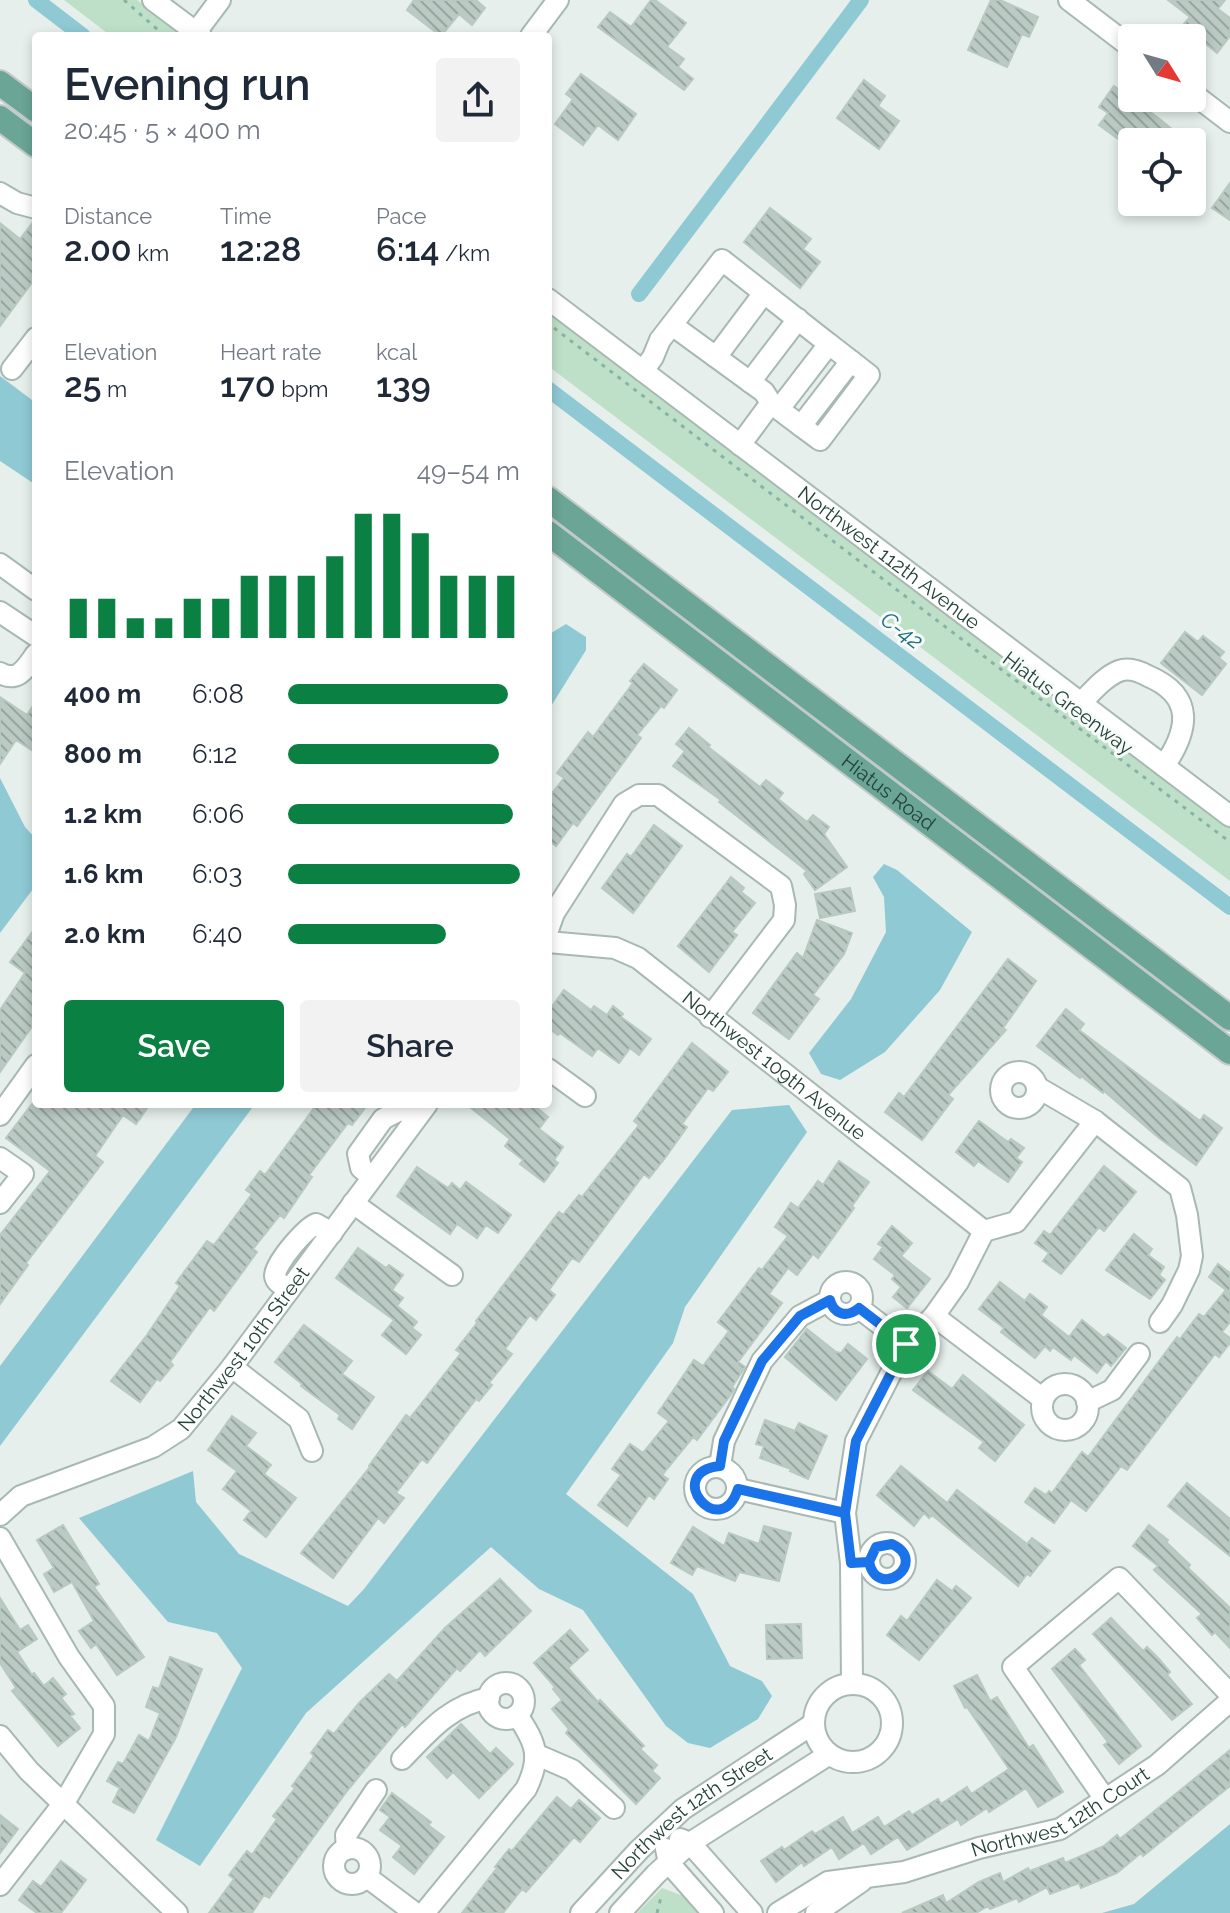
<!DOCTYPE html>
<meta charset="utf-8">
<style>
body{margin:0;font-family:Raleway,sans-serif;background:#f2f2f3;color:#1f2937;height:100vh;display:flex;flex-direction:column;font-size:30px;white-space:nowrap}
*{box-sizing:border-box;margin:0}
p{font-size:26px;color:#747a83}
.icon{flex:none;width:44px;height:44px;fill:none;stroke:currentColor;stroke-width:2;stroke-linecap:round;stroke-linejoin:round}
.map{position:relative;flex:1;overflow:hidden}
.details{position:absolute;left:32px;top:32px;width:520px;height:1076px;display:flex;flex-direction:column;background:#fff;border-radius:8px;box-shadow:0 4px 12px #0003}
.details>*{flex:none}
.needle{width:52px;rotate:127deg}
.fabs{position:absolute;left:1118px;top:24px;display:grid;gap:16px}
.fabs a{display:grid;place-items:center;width:88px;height:88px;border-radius:8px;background:#fff;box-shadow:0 4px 12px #0003;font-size:40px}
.pin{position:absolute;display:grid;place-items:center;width:68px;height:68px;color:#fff;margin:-34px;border:4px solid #fff;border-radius:50%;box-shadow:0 2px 8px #0007}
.round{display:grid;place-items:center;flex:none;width:84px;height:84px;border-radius:8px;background:#f2f2f3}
.summary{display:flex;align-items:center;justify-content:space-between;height:136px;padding:0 32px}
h1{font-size:44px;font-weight:600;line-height:60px}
.stats{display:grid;grid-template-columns:repeat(3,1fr);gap:12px;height:136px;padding:8px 32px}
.stats div{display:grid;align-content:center}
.stats b{font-size:34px;font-weight:600}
.stats small{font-size:22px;font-weight:400}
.stats p{font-size:22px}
.chart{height:224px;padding:16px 32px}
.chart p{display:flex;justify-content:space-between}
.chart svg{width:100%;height:144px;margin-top:8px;stroke:#0b8043;stroke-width:6}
.button{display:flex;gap:16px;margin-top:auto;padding:16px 32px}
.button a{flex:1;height:92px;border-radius:8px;background:#0b8043;color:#fff;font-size:32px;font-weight:600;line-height:92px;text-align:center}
.button a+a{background:#f2f2f3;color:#1f2937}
ul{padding:0 32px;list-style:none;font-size:26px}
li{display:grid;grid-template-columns:128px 96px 1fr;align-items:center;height:60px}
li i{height:20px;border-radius:10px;background:#0b8043}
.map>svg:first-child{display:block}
</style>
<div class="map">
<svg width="1230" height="1913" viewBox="0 0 1230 1913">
<defs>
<pattern id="building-back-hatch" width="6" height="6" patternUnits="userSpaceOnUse" patternTransform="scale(2)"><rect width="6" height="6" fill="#bbcac4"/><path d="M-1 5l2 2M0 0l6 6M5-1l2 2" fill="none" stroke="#98a6a0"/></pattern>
</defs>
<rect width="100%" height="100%" fill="#e6efeb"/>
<path fill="#bfe0c8" d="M64,0h73l48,36h-74z
M548,309l682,514v58l-682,-515z
M662,1888l21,8 17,17h-63z"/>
<path fill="#8ec9d4" d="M0,376l36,27v82l-36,-24z
M566,624l20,13v13l-38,61v-76z
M0,778l25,49 11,12v46l-36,48z
M884,864l13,6 75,62 -32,58 -55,62 -45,28 -19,-6 -12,-21 42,-54 35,-67 -2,-35 -11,-20z
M196,1104h59l-255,342v-80z
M789,1105l18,27 -122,175 -12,36 -107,151 127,100 37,72 32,15 10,15 -14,23 -48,29 -22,-5 -22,-17 -83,-116 -44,-21 -48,-42 -185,166 -106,153 -44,-26 86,-172 -25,-35 -49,-11 -89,-104 114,-47 3,31 43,52 109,52 16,-17 368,-479z
M1230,1824v89h-128l32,-9z"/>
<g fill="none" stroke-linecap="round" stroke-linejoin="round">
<path stroke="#8ec9d4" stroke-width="16" d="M36,0l47,36
M639,294l222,-294
M548,389l682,518"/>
</g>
<path fill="url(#building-back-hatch)" stroke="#b8c9c2" stroke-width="2" d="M414,0h62l9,8 -13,17 -13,-11 -18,22 -34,-26z
M651,0h4l31,23 -19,24 17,12 -6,8 15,12 -9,11 -86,-63 12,-15 21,15z
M991,0h9l38,17 -9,20 -7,-3 -15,33 -39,-17z
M1168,0h57l-7,9 12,9v18l-13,17 -11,-9 -3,4 -10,-7 3,-4 -14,-11 8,-9z
M581,74l55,40 -18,26 -20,-15 -15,20 -28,-21 18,-25 -7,-5z
M864,80l21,16 -7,10 21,15 -20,28 -42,-31z
M1114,86l43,31 31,25h-56v7l-33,-24 9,-12 -9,-6z
M1230,183v37l-18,-12z
M770,208l41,31 -8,10 17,13 -20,26 -56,-46z
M34,221l2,56 -36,49v-103l20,16z
M1185,632l13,10 5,-6 21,16 -5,6 7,6 -24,31 -41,-32z
M644,664l33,26 -13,18 -3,-2 -24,29 4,3 -64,88 -4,-3 -17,23 -8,-6v-42l16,-20 -7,-5 31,-41 5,5 40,-54 -3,-2z
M0,697l27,18 9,-14v52l-20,-13 -16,24z
M689,728l21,17 -2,2 52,40 6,-7 17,13 -5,6 29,23 6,-7 16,12 -5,7 23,33 -32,23 -11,-16 3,-3 -88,-69 2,-2 -48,-34 12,-15 -9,-7z
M654,825l28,21 -49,67 -31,-25 25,-34 4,3z
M731,877l13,11 -3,4 14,11 -23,29 5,3 -28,37 -31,-26z
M850,888l5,23 -35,7 -5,-24z
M817,920l35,13 -8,21 -31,41 6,4 -30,40 -36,-26 44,-60 6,5z
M36,927v94l-36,51v-62l25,-37 -15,-11z
M1008,959l28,22 -33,47 3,2 -58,65 5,4 -31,41 -37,-28 14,-19 5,4z
M564,990l27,20 3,-4 13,9 6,-9 10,8 -2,3 30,22 -12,16 -9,-7 -11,15 -21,-15 -6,8 -32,-23 -2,2 -10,-7v-16z
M1066,1009l18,15 -5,6 121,91 4,-6 18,13 -26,37 -37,-27 -55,-47 -1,2 -22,-17 -1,2 -43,-32z
M692,1043l36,29 -15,19 -5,-3 -26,36 5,3 -22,31 -16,20 -5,-4 -65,88 -7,-4 -23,32 6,5 -19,25 -6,-5 -25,34 7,5 -23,29 3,2 -13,16 -3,-2 -49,64 -5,-4 -26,34 8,5 -20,25 -6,-5 -45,60 -32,-25 69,-86 -1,-1 37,-51 4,3 51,-65 -5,-3 21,-27 -1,-2 83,-109 4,3 16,-20 3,2 57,-72 -5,-4z
M32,1104h118l-14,20 -13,-9 -28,41 8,6 -77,101 2,2 -28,39v-69l50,-64 -44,-33z
M317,1104h51l-16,21 -4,-2 -39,52 3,2 -28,41 -4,-3 -27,34 4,3 -43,59 -4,-4 -40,55 3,3 -13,16 -3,-2 -17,23 -29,-21 36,-46 33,-49 -4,-3 31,-42 7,4 38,-51 -6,-4 14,-19 5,4z
M466,1104h66l16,13 -9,12 24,18 -9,13 4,3 -14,19 -24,-18 3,-4 -18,-14 5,-7z
M979,1121l29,21 3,-3 13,9 -8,10 6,4 -14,20 -30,-21 -4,5 -18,-14z
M839,1161l30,21 -17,24 2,2 -36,50 -5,-4 -16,21 -9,-7 -19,26 13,9 -44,59 7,5 -13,20 2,2 -2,4 -35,47 -4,-3 -31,38 6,4 -14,20 -5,-4 -22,31 -29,-21 23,-30 -9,-6 18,-25 13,9 26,-32 -11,-8 36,-53 9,6 26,-35 -11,-9 41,-54 3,2 26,-34 -13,-9 16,-24 7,5 20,-27 5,4z
M1104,1166l32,26 -32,39 -5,-4 -38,47 -18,-13 6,-8 -14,-10 9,-12 6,4z
M417,1167l31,21 4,-5 8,7 6,-8 45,33 -13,18 -12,-8 -9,13 -20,-14 -7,10 -53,-38z
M892,1226l20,17 -11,13 29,23 -23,29 -14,-11 8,-10 -9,-8 3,-4 -21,-16 9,-12 -5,-3z
M1134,1234l18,15 -4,6 16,12 -5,8 6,5 -15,19 -44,-29z
M358,1248l28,20 3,-3 14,10 -11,15 11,8 -6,8 20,16 -5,6 9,7 -15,19 -24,-19 12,-15 -58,-42z
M1218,1264l12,9v49l-8,10 8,6v5l-11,14 -4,-3 -88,116 -6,-4 -35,45 -15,-11 -17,23 -29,-21 10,-14 11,7 3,-4 3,2 30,-41 6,5 89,-120 3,2 19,-25 5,3 22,-27 -17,-13z
M1000,1282l25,19 5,-7 17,13 -6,8 28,22 13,-17 22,18 4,-4 18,14 -15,18 -5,-5 -9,12 -23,-18 -3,5 -18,-13 -3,4 -5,-5 -10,12 -34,-26 3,-4 -25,-19z
M304,1325l48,36 -10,13 32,23 -22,32 -14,-10 2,-4 -39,-29 1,-2 -27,-22z
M807,1329l29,23 5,1 7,-9 19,15 -31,41 -51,-43z
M928,1371l24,18 11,-14 61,50 -29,36 -16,-13 5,-6 -71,-52z
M232,1416l24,17 -10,13 25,19 -7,9 32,24 -30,39 -22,-17 7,-9 -28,-22 14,-18 -29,-21z
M765,1420l30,11 4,-8 28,13 -19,43 -18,-8 1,-2 -31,-11 4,-12 -8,-2z
M901,1466l46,37 10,-13 70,54 5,-6 18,13 -20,25 -3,-2 -9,12 -86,-71 -3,3 -5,-5 -10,13 -37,-31z
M1187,1483l43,36v37l-62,-50z
M63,1525l36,59 -5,3 50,70 -27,18 -21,-31 -5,4 -12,-17 15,-10 -22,-39 -18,10 -10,-18 10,-6 -17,-28z
M1149,1525l19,15 -2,2 24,23 -2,3 42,40v40l-15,-16 -3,3 -15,-17 5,-4 -48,-44 4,-4 -25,-20z
M764,1526l27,7 -12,48 -40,-9 -4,9 -38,-15 -5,9 -21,-12 22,-36 31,19 5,-13 30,11z
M500,1579l31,32 -46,45 -5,-6 -20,21 -3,-3 -52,59 -3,-3 -55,67 -78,107 -5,-3 -12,18h-43l25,-34 -5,-4 18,-24 5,4 25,-36 -4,-3 22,-28 -3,-2 22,-30 -3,-3 17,-23 6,4 25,-31 30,-29 8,7 48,-53z
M937,1580l15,11 4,-5 15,12 -52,62 -32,-25 14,-19 6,5z
M0,1598l20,32 8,-5 9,14 -20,13 15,23 2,-2 10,13 9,-8 13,16 -5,4 13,16 -4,2 10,12 -22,18 -46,-55 4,-3 -16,-25z
M1111,1618l32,33 4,-4 12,12 11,13 -3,3 25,29 -20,16 -79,-86z
M801,1624l1,34 -35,1 -1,-34z
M570,1630l18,20 -20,18 30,34 2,-2 44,46 -4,3 17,16 -5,6 8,7 -24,26 -70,-71 3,-4 -17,-20 10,-9 -9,-11 2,-2 -21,-24z
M1075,1649l10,11 -6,5 62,81 -22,18 -15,-19 4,-3 -56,-73z
M170,1657l32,12 -26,68 -42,76 -21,-11 7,-14 -13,-7 11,-19 5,2 16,-29 10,6 11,-28 -14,-6 7,-20 6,2z
M977,1675l13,26 7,-4 32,51 4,-3 30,47 -25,15 -12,-19 -37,24 -2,-4 -26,17 -3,-6 -51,31 -9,-13 -27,17 -7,-11 -25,16 -7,-12 -28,19 -2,-4 -26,20 -15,-21 21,-14 2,3 28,-19 3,3 28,-17 9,16 26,-16 6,10 25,-16 3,4 26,-16 3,5 26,-17 4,7 38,-25 -42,-62 -2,1 -11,-22z
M461,1724l29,30 6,-6 17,16 -34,34 -26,-26 -6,6 -20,-21z
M1230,1750v36l-87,70 -2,-3 -24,20 -36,15 -2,-5 -29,11 -3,-7 -28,15 -2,-4 -27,11 -2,-3 -12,7h-74l41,-18 3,8 33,-21 21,-9 3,9 25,-14 2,3 33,-13 2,5 39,-17 13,-11 3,4z
M392,1793l39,29 -3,3 16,12 -30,37 -21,-17 9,-11 -22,-16 10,-13 -10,-7z
M557,1797l14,12 8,-9 21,18 -20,24 -6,-5 -48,55 -4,-3 -19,24h-41l35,-45 -2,-1 14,-18 3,2z
M0,1815l18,14 -18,24z
M61,1861l25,19 -25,33h-24l-18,-13 14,-19 8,6z"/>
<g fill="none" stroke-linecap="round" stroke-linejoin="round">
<defs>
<g id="minor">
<path d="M153,0l48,36"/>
<path d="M1069,0l63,48"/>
<path d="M196,32l24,-32"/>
<path d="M531,36l27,-36"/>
<path d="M1192,93l38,29"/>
<path d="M0,193l17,10 19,5"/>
<path id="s1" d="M548,299l682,517"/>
<path d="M672,325l92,67 7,11"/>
<path d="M716,357l48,-64"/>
<path d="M12,369l24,-31"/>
<path d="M643,371l10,-14 7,-17 62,-80 107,84"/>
<path d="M750,382l48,-63"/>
<path d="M801,426l50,-65"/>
<path d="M740,445l31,-42c16,13 33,25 49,37l49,-65 -40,-31 -50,65"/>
<path d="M0,564l36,26"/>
<path d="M0,612l36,24"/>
<path d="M0,673c18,10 26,-5 36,-19"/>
<path d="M1081,703c11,-11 23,-26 38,-32 10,-4 20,0 29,5 47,20 41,54 16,90"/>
<path d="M548,930l6,-17 70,-109 15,-9h19l123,91 4,19 -1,15 -74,97"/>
<path id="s2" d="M548,942l67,6 23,10 346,273"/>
<path d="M548,1069l37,27"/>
<circle cx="1019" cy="1090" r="18"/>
<path d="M1037,1087l58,34 85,67 7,27 5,41 -3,14 -17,35 -12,17"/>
<path d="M0,1115l36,-50"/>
<path d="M0,1158l23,16 -23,29"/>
<path d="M372,1177l-11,-9 -3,-14 25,-35 19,-10 14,9"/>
<path d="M353,1203l99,72"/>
<circle cx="846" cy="1298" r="16"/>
<path d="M289,1290c-5,-4 -13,-7 -14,-14 0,-13 30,-47 41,-52l16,9"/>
<path d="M859,1308l47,36"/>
<path d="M934,1316l109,83"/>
<path d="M232,1367l67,52 13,32"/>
<circle cx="1065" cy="1407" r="23"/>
<path d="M1087,1402l25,-12 27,-36"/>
<path d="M720,1466l4,-25 38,-80 38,-45 30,-16"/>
<circle cx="716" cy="1488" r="21"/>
<path d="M738,1489l107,24"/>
<path id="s3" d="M0,1515l21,-19 132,-49 28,-18 51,-62 195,-263"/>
<path d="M0,1538l69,119 35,49v28l-40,69 -64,82"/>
<circle cx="887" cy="1561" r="18"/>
<circle cx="506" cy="1701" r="18"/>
<circle cx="853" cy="1723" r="39"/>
<path d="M852,1684l-1,-121 -6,-50 11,-72 50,-97 28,-28 24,-34 26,-51 32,-9 79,-101"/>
<path d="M0,1736l29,35 148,142"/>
<path d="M535,1754l37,16 42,38"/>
<path d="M402,1759c26,-27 48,-54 87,-61"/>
<path d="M1105,1799l-92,-132 106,-89 111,116"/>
<path d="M680,1839l10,4 62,70"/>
<circle cx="352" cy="1866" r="18"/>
<path d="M347,1849l-1,-14 30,-45"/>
<path d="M666,1849l3,14 44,50"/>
<path d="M367,1877l48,36"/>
<path d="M424,1913l102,-124c16,-32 10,-46 -9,-74"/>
<path id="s4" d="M581,1913l58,-63 44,-41 130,-85"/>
<path d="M620,1913l36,-39 34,-31 138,-88"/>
<path id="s5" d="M778,1913l50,-31 76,-10 75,-24 81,-19 97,-64 73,-64"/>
<path d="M816,1913l46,-32"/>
</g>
<g id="major">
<path d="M0,83l36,27"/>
<path d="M0,118l36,27"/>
<path d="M548,499l682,519"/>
<path id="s6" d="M548,533l682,519"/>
</g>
</defs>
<use href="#minor" stroke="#a8b8b2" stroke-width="24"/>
<use href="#major" stroke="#c2cac8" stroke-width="28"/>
<path stroke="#86b3a5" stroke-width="3" stroke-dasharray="4 6" stroke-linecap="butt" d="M124,0l41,36
M554,328l444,339 232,175
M657,1913l4,-16"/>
<use href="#minor" stroke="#fff" stroke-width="20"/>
<use href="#major" stroke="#6aa596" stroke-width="24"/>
</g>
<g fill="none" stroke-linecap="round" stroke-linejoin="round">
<defs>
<path id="route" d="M906,1344l-47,-36c-12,10 -25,7 -29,-8l-30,16 -38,45 -38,80 -4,25c-58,6 0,78 18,23l107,24 6,50 18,-1 7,-15 16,-3c38,18 -14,58 -23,18l-18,1 -6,-50 11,-72 50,-97"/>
</defs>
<use href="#route" stroke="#fff" stroke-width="16"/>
<use href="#route" stroke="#1a73e8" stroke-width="10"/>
</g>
<g text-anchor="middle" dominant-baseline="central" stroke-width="6" stroke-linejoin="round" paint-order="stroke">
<g font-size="20" fill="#24423a" stroke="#f7fbf9">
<text stroke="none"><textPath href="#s1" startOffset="428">Northwest 112th Avenue</textPath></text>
<text transform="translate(1068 703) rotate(37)">Hiatus Greenway</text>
<text stroke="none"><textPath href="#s6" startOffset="428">Hiatus Road</textPath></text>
<text stroke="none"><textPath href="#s2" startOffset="266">Northwest 109th Avenue</textPath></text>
<text stroke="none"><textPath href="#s3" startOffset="304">Northwest 10th Street</textPath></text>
<text stroke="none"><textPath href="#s5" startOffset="304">Northwest 12th Court</textPath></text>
<text stroke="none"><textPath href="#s4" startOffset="150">Northwest 12th Street</textPath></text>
</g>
<g font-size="22" font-style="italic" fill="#1c6f80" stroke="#f7fbf9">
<text transform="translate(902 630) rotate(37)">C-42</text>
</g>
</g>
</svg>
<div class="fabs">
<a><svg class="needle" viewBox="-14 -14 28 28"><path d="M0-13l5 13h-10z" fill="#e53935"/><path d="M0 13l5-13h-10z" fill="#747a83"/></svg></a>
<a><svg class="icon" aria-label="locate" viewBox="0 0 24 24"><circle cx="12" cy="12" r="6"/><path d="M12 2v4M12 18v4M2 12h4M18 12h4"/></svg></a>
</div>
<div class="pin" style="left:906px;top:1344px;background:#1e9e55"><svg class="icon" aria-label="arrive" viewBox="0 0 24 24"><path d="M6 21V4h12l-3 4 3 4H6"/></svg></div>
<section class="details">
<div class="summary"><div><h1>Evening run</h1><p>20:45 · 5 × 400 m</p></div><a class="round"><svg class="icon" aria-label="share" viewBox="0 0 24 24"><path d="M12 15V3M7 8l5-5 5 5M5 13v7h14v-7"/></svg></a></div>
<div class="stats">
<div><p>Distance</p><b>2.00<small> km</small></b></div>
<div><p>Time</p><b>12:28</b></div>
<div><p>Pace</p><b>6:14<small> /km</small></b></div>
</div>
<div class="stats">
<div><p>Elevation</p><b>25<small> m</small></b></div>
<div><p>Heart rate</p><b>170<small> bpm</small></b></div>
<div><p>kcal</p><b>139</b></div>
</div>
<div class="chart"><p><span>Elevation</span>49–54 m</p>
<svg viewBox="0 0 160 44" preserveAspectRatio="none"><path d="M5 44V32M15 44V32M25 44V38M35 44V38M45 44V32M55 44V32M65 44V25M75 44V25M85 44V25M95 44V19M105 44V6M115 44V6M125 44V12M135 44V25M145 44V25M155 44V25"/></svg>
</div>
<ul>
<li><b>400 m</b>6:08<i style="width:95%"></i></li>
<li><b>800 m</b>6:12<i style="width:91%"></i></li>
<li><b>1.2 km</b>6:06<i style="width:97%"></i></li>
<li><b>1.6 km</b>6:03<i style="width:100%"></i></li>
<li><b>2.0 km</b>6:40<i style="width:68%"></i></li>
</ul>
<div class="button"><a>Save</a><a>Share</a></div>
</section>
</div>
